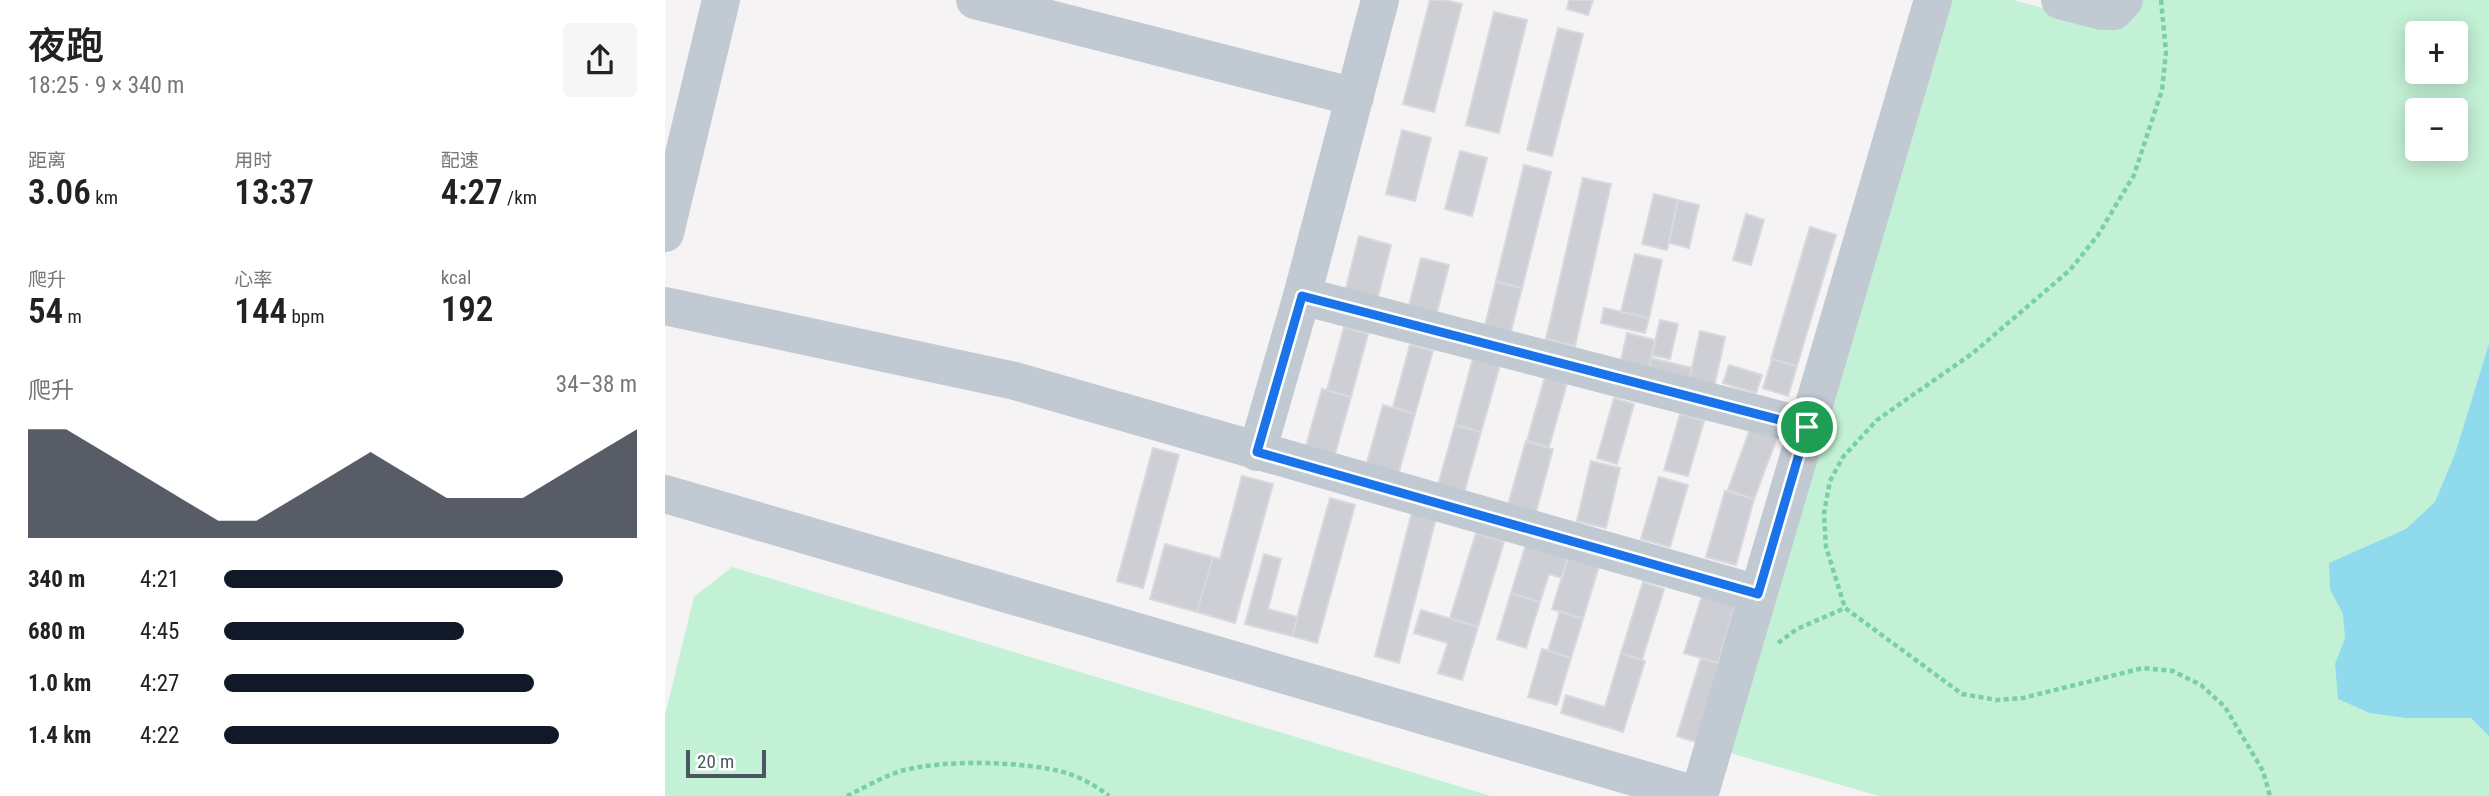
<!DOCTYPE html>
<html lang="zh">
<meta charset="utf-8">
<style>
body{margin:0;font-family:"Roboto Condensed","Noto Sans SC",sans-serif;background:#f6f6f6;color:#222;height:100vh;display:flex;flex-direction:column;font-size:26px;white-space:nowrap}
*{box-sizing:border-box;margin:0}
p{font-size:23px;color:#767676}
.icon{flex:none;width:38px;height:38px;fill:none;stroke:currentColor;stroke-width:2;stroke-linecap:round;stroke-linejoin:round}
.map{position:relative;flex:1;overflow:hidden}
.sheet{display:flex;flex-direction:column;background:#fff;width:665px}
.sheet>*{flex:none}
.controls{position:absolute;left:1740px;top:21px;display:grid;gap:14px}
.controls a{display:grid;place-items:center;width:63px;height:63px;border-radius:7px;background:#fff;box-shadow:0 4px 18px #0003;font-size:35px}
.scale{position:absolute;left:21px;bottom:18px;width:80px;box-sizing:border-box;padding-left:7px;border:4px solid #4a5661;border-top:0;font-size:19px;line-height:24px;white-space:nowrap;color:#4a5661;-webkit-text-stroke:5px #fff;paint-order:stroke}
.pin{position:absolute;display:grid;place-items:center;width:60px;height:60px;color:#fff;margin:-30px;border:4px solid #fff;border-radius:50%;box-shadow:0 2px 7px #0007}
.round{display:grid;place-items:center;flex:none;width:74px;height:74px;border-radius:7px;background:#f6f6f6}
.headline{display:flex;align-items:center;justify-content:space-between;height:119px;padding:0 28px}
h1{font-size:38px;font-weight:600;line-height:52px}
.metrics{display:grid;grid-template-columns:repeat(3,1fr);gap:10px;height:119px;padding:7px 28px}
.metrics div{display:grid;align-content:center}
.metrics b{font-size:35px;font-weight:600}
.metrics small{font-size:19px;font-weight:400}
.metrics p{font-size:19px}
.chart{height:196px;padding:14px 28px}
.chart p{display:flex;justify-content:space-between}
.chart svg{width:100%;height:126px;margin-top:7px;fill:#111827;opacity:.7}
ul{padding:0 28px;list-style:none;font-size:23px}
li{display:grid;grid-template-columns:112px 84px 1fr;align-items:center;height:52px}
li i{height:18px;border-radius:9px;background:#111827}
main{display:flex;flex:1;min-height:0}
.map>svg:first-child{display:block}
</style>
<main>
<section class="sheet">
<div class="headline"><div><h1>夜跑</h1><p>18:25 · 9 × 340 m</p></div><a class="round"><svg class="icon" aria-label="share" viewBox="0 0 24 24"><path d="M12 15V3M7 8l5-5 5 5M5 13v7h14v-7"/></svg></a></div>
<div class="metrics">
<div><p>距离</p><b>3.06<small> km</small></b></div>
<div><p>用时</p><b>13:37</b></div>
<div><p>配速</p><b>4:27<small> /km</small></b></div>
</div>
<div class="metrics">
<div><p>爬升</p><b>54<small> m</small></b></div>
<div><p>心率</p><b>144<small> bpm</small></b></div>
<div><p>kcal</p><b>192</b></div>
</div>
<div class="chart"><p><span>爬升</span>34–38 m</p>
<svg viewBox="0 0 160 44" preserveAspectRatio="none"><path d="M0 44V6L10 6L20 14L30 22L40 30L50 38L60 38L70 30L80 22L90 14L100 22L110 30L120 30L130 30L140 22L150 14L160 6V44z"/></svg>
</div>
<ul>
<li><b>340 m</b>4:21<i style="width:82%"></i></li>
<li><b>680 m</b>4:45<i style="width:58%"></i></li>
<li><b>1.0 km</b>4:27<i style="width:75%"></i></li>
<li><b>1.4 km</b>4:22<i style="width:81%"></i></li>
</ul>
</section>
<div class="map">
<svg width="1824" height="796" viewBox="0 0 1824 796">
<rect width="100%" height="100%" fill="#f5f3f3"/>
<path fill="#c3f1d5" fill-rule="evenodd" d="M1283,0h65l76,20 41,-20h359v796h-610l-156,-45zM1752,33h38v39h-38zM1752,110h38v39h-38z
M67,567l759,229h-826v-81l29,-118z"/>
<path fill="#90daee" d="M1824,344v392l-18,-18h-65l-36,-5 -32,-14 -3,-35 10,-26 -2,-24 -13,-25 -1,-26 77,-34 29,-27 20,-48z"/>
<path fill="#cdcfd5" stroke="#d7d9de" stroke-width="2" d="M765,0h14l18,4 -28,108 -31,-8z
M904,0h24l-5,15 -21,-6z
M829,12l33,8 -28,113 -33,-8z
M893,28l25,6 -31,122 -25,-6z
M737,130l29,8 -16,63 -29,-7z
M795,151l27,7 -15,58 -27,-7z
M859,165l27,7 -29,116 -26,-7z
M918,178l28,6 -36,162 -29,-7z
M989,194l24,6 -11,50 -25,-6z
M1013,200l21,5 -10,43 -20,-5z
M1081,214l18,6 -13,45 -18,-5z
M1145,227l26,8 -39,131 -26,-7z
M694,236l32,9 -15,59 -32,-8z
M970,254l27,6 -13,58 -28,-6z
M756,258l28,7 -14,55 -28,-7z
M831,282l26,6 -12,47 -26,-6z
M939,308l45,10 -4,15 -44,-10z
M995,320l18,4 -8,35 -18,-4z
M679,327l24,7 -17,63 -24,-7z
M1035,331l25,6 -11,50 -25,-6z
M962,333l28,7 -7,32 -28,-7z
M745,345l23,6 -18,63 -22,-7z
M808,358l27,7 -19,67 -26,-7z
M986,358l41,10 -3,13 -41,-9z
M1107,359l25,7 -9,30 -25,-8z
M1064,365l33,10 -6,18 -33,-10z
M880,377l22,6 -18,64 -22,-6z
M657,389l29,8 -16,57 -29,-8z
M949,398l20,6 -17,60 -20,-6z
M718,405l32,9 -17,61 -32,-9z
M1015,414l24,7 -16,55 -24,-6z
M790,425l26,7 -17,61 -26,-8z
M1085,429l27,9 -23,61 -26,-9z
M861,441l27,8 -17,63 -28,-7z
M488,448l26,7 -36,133 -26,-7z
M926,461l29,7 -14,60 -29,-7z
M577,476l31,8 -38,139 -38,-11 16,-55 7,2z
M994,477l29,8 -18,62 -29,-8z
M1060,491l29,8 -18,66 -30,-8z
M665,498l25,7 -38,138 -25,-7z
M747,512l24,6 -37,145 -24,-7z
M811,533l28,9 -26,85 -28,-9z
M500,544l48,13 -16,55 -47,-13z
M861,544l42,13 -6,21 -13,-4 -9,28 -29,-9z
M599,554l17,5 -13,50 30,8 -6,19 -47,-12z
M903,557l31,9 -16,53 -31,-10z
M978,582l21,7 -22,71 -21,-7z
M846,593l29,9 -14,46 -29,-9z
M1037,596l33,10 -17,57 -34,-10z
M756,610l57,17 -16,53 -24,-7 10,-30 -34,-10z
M895,611l23,8 -12,39 -23,-7z
M877,649l29,9 -14,47 -29,-8z
M956,653l24,8 -22,71 -62,-19 5,-18 39,12z
M1036,658l24,7 -23,79 -25,-8z"/>
<g fill="none" stroke-linecap="round" stroke-linejoin="round">
<path stroke="#7ad0a6" stroke-width="4.5" stroke-dasharray="5 3.5" stroke-linecap="butt" d="M1496,0l5,52 -4,38 -28,85 -36,60 -28,35 -97,83 -96,67 -34,37 -13,24 -6,32 2,34 19,61 117,86 35,6 26,-2 120,-30 30,3 28,14 24,22 38,64 7,25
M1113,643l19,-14 48,-21
M182,796c17,-8 35,-19 54,-25 42,-12 124,-10 166,2 14,5 30,13 42,23"/>
<path stroke="#c1cad2" stroke-width="38" d="M310,0l380,97
M1395,0l42,11h12l10,-11
M0,233l56,-233
M637,296l505,131
M0,306l350,75 743,213
M592,452l45,-156 78,-296
M0,494l1034,302
M1034,796l234,-796"/>
</g>
<g fill="none" stroke-linecap="round" stroke-linejoin="round">
<defs>
<path id="route" d="M637,296l505,131 -49,167 -501,-142z"/>
</defs>
<use href="#route" stroke="#fff" stroke-width="14"/>
<use href="#route" stroke="#1a73e8" stroke-width="9"/>
</g>
</svg>
<div class="controls">
<a>+</a>
<a>−</a>
</div>
<div class="scale">20 m</div>
<div class="pin" style="left:1142px;top:427px;background:#1e9e55"><svg class="icon" aria-label="arrive" viewBox="0 0 24 24"><path d="M6 21V4h12l-3 4 3 4H6"/></svg></div>
</div>
</main>
